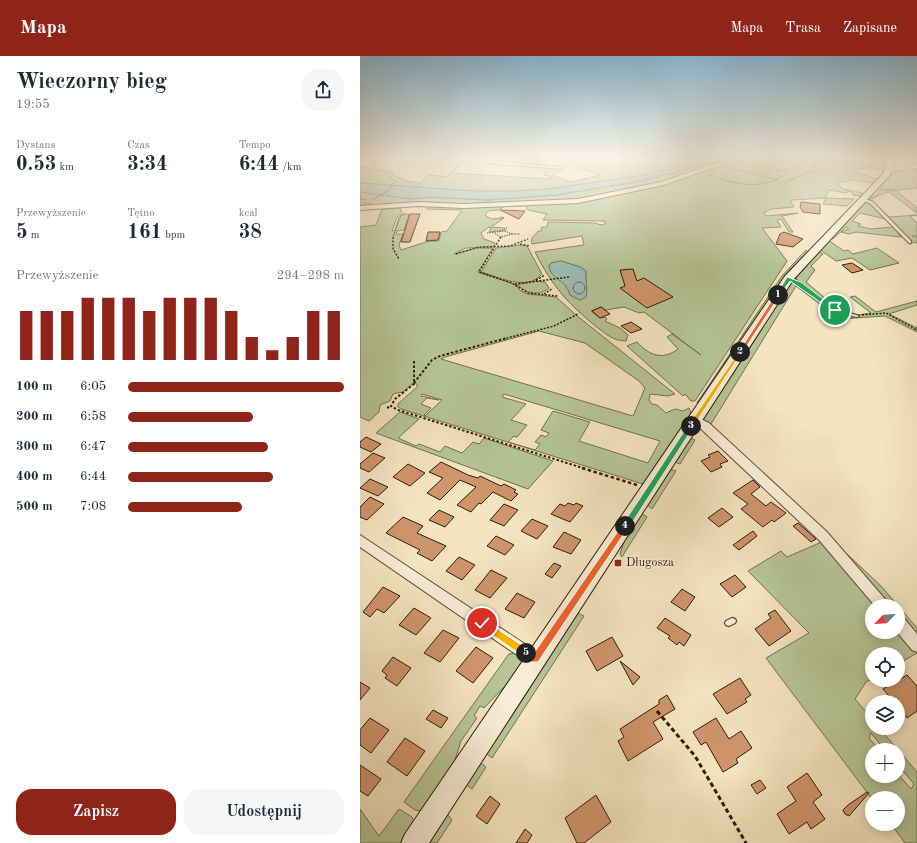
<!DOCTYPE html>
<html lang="pl">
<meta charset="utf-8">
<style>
body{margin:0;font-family:"Old Standard TT",serif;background:#f6f6f7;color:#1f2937;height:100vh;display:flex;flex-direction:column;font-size:15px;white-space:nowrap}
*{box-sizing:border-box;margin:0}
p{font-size:13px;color:#747a83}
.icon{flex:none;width:22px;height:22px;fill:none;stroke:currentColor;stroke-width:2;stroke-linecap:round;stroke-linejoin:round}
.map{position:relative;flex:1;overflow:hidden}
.panel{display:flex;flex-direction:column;background:#fff;width:360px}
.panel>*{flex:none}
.needle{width:26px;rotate:245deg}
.controls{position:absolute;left:505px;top:543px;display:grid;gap:8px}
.controls a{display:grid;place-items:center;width:40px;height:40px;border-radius:50%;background:#fff;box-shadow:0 2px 10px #0003;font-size:20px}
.pin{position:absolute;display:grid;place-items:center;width:34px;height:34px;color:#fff;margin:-17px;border:2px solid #fff;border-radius:50%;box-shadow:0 1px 4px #0007}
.km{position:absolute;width:20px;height:20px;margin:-10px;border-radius:50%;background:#222;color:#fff;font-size:11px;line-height:20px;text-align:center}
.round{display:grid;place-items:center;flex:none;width:42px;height:42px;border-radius:16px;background:#f6f6f7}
.headline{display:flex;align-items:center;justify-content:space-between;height:68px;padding:0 16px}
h1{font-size:22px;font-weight:700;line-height:30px}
.figures{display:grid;grid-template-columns:repeat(3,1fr);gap:6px;height:68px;padding:4px 16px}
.figures div{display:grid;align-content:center}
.figures b{font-size:20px;font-weight:700}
.figures small{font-size:11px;font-weight:400}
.figures p{font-size:11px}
.chart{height:112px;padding:8px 16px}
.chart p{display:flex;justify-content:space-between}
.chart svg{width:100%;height:72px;margin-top:4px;stroke:#8f2418;stroke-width:6}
.action{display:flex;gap:8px;margin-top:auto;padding:8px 16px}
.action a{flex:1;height:46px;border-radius:16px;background:#8f2418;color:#fff;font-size:16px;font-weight:700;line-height:46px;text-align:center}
.action a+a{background:#f6f6f7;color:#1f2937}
ul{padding:0 16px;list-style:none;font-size:13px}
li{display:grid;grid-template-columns:64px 48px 1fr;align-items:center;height:30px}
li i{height:10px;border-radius:5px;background:#8f2418}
header{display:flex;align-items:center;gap:24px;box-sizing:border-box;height:56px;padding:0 20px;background:#8f2418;color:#fff}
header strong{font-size:19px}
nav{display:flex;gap:22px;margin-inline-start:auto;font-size:14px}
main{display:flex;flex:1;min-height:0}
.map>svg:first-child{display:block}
</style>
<header>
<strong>Mapa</strong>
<nav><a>Mapa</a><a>Trasa</a><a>Zapisane</a></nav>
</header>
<main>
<section class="panel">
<div class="headline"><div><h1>Wieczorny bieg</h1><p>19:55</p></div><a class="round"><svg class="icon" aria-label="share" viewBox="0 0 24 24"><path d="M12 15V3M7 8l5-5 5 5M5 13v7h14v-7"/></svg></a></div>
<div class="figures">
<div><p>Dystans</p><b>0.53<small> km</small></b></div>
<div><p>Czas</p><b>3:34</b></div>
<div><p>Tempo</p><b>6:44<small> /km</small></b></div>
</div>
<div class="figures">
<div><p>Przewyższenie</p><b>5<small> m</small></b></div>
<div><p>Tętno</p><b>161<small> bpm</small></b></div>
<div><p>kcal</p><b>38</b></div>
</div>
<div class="chart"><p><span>Przewyższenie</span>294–298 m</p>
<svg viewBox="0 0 160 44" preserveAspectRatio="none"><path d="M5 44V14M15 44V14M25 44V14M35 44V6M45 44V6M55 44V6M65 44V14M75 44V6M85 44V6M95 44V6M105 44V14M115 44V30M125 44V38M135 44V30M145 44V14M155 44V14"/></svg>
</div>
<ul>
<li><b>100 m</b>6:05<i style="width:100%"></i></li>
<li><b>200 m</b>6:58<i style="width:58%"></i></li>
<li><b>300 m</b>6:47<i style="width:65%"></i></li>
<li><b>400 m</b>6:44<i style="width:67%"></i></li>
<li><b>500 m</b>7:08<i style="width:53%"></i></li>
</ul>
<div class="action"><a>Zapisz</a><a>Udostępnij</a></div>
</section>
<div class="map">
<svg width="557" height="787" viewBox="0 0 557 787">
<rect width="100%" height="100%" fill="#f4e4c0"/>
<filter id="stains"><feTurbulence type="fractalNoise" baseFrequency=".005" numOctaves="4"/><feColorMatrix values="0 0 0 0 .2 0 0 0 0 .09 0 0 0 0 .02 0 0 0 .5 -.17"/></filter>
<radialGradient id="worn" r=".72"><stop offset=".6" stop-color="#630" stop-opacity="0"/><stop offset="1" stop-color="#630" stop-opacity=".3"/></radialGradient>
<path fill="#b6c596" stroke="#73704e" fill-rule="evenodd" d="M78,102h40l-3,3 2,1 -13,-1 -12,12 97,6 4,-2 -9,-2 5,-8h14l-9,9 18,6 28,-7 -31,-10 4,-3 -66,-4h51v1l16,1 2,-2h55l12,4 22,-4h51l-71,17 -97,14 -29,2h-48l-111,-8v-13l5,-3 27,4v4l14,6 14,2 8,-8 19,2 15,-16 -26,-1z
M368,102h16l-50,14 4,2 54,-16h51l8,1 -5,-1h77l2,6 -2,6 -14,-3 -18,4 26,8 -5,4 -18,-3 -17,3 6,6 20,4 -4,3 -6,-1 -1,-3 -3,-1 -3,2 -17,-3 -4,8 -33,2 -2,1 4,6 -23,2 -8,4 4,3 31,-3 -16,3 11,16h-4l-8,-13 -4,1 4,7 -19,1 25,33 -92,140h-4l-6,-7 -2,2 -56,-50 10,-4c12,13 25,19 41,7l-11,-12 5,-3 29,21 -57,-43 -5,1 -15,-6 -18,3 -5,-3 -10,4 9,7 5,-1 2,2 -2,2 15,7 8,7 -2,6c-12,0 -19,-6 -28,-13 -30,-24 -46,-42 -63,-76l49,-7 -2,-9 -50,8c-2,-7 3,-8 6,-13h3l1,-4h5l1,-5 47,1 6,2 4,-1v-3l-62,-1 4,-6 -19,-4 -2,-1 2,-3h-23l-6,4 -11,1 -3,4 6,4 13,-1 -13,9 14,1 -1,2 -15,2 2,-4 -2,-1 -8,6 3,6 11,4 -1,4 -28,1 -12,6 22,-6h17l-15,24 36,12 7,7 7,3 28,3 20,18 99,79 -7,2 -18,-2 -1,6 3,4 5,1 9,8 9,-4 8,2 6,-3 2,5 -48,71 -242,-75 -3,-2v-3l19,-17v-3l-4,-1 -10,9 -10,2 -3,7 -10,4 -1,7 -10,9 -9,-4v-190l16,-2 6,-16 18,-1 2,4 -5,5 -5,14h3l6,-16 8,-1 -5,16 -7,1 -1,3h7l-4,11 2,5 28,-9h10l2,-9 6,-1 15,-21 -35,-1 -1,-4 39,1 108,-4 38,-6 -33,5 -116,4h-63l-3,-2 -10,4h-22l7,-3 -5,-1 -6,4v-15l51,7 17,-2 60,3 68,-5 86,-14zM201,205l19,6 6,4c-1,10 2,15 0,26l-6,3 -10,-5c-3,-16 -20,-16 -21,-29l2,-3zM179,275l46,12 54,38 6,7 -12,28 -192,-57 4,-2zM62,338l20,6 -17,16 -1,-1 7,-7 -10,-4 6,-6 12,2 -18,-4zM144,338l156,47 -12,22 -69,-22 11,-19 -37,-11 -12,19 8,3 -3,4 -5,-2 -6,7 5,2 -5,6 -27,-8 6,-6 3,1 10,-12 -16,-5 15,-16 -24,-7z
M554,112l3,2v18l-19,2 -17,-1c2,-15 21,-19 33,-21z
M520,134l17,1 20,17v5l-28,-21 -5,1 -14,7 -3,-1 10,-4z
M466,142l28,1 -7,7 -24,-2z
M505,145l5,2 16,16 -26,-6 -8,8 9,3 -3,2 13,3 22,-2 8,10 -45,-5 -7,2 -8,-2 8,-3 -3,-2 -13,12 -2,-1z
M513,146l16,15 28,-2 -7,1 7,7v13h-5l5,2v5l-6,-1z
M468,184l16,11 4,-1 5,4 24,-6 22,15 -29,7 -18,-12 -16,3 -17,-12z
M160,189l7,1 15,28c-15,18 -43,3 -61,-2l15,-24z
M446,194l2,2 -23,25 -88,126 85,-127z
M457,195l6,3 -12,12 4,4 -9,12 20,17h-5l-27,-22z
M174,225l11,1 4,6c-10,9 -22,5 -32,-3z
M431,225l44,30 21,6 1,-2 14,-2 -21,-16 5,-1 21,16 41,-11v4l-28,9 28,14v4l-32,-16 -46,3 -43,-33 -85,138 12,13 158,149 36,42v7l-19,-21v-8h-7l-189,-185z
M40,356l19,7 -21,19 18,8 3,-2 21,8 5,-6 17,7 11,-11 6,2 5,-6 69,23 -25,28 -152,-56z
M330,382l5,2 -15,24 -5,-2z
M310,413l6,2 -24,38 -5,-4z
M281,457l6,4 -25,40 -2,-3 5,-16z
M464,485l57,65h-9v26h26l19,17v4l-19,11v-10h-26v25l-6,3 -11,17 17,20v9h7l38,44v71h-12l-14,-19h7v-26l-26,1 -106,-141 43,-25 -61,-62 33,-20 6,6zM511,677l14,17h13v15l16,19 -3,5 -13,-15v2h-26v-26h7l-10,-12z
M218,557l6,3 -92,142 -5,-4 -1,-3z
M156,597l6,9 -16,23 -22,23 -4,-2 -6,10 3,2 -16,23 -7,22 -33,48 -6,-1 -11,-8 102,-144 3,-4z
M121,707l5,4 -14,22 -7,-5 13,-20z
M0,753l19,27 20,-27 13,8 2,6 -14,20h-40z
M88,759l4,5 -15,23h-10l18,-27z"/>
<path fill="#9cbeb6" stroke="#717d70" d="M356,102h12l-86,23 -86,14 -68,5 -60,-3 -17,2 -51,-7v-9l111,8h48l29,-2 97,-14z
M201,205l19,6 6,4c-1,10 2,15 0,26l-6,3 -10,-5c-3,-15 -20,-16 -21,-29l2,-3z"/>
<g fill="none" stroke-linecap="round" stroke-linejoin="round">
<path stroke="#666c5e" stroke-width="1" d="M213 232a6 6 0 1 1 12 0a6 6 0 1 1-12 0Z"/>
<path stroke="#717d70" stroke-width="1.5" d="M443,102l35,4 28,-4
M425,126l30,-12 -1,-11"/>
</g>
<path fill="#cf956b" stroke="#301b06" d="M12,102h17l-10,8h-7z
M441,146l19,2v10l-17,-2 -3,-5z
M140,154l25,1 -6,8z
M50,158h10l-10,28h-9z
M68,176h12l-2,8 -12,1z
M424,176l19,7 -10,8 -17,-3 4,-10z
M492,207l11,7 -11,3 -10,-8z
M273,213l4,12 7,-3 29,19 -26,11 -27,-20 5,-2 -5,-16z
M241,251l9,7 -10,4 -8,-7z
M271,266l11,7 -11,4 -10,-7z
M6,381l15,7 -10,8 -11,-5v-5z
M358,395l10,10 -8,3 2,3 -11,5 -10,-11 9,-4 -2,-2z
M13,397l12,5 -16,14 -9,-4v-4z
M81,406l27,13 10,3 2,-2 21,10 3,-2 12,6 -2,2 4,2 -7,7 -18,-9 -12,12 -2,-1 -8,9 -14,-7 19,-18 -16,-7 -20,20 -13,-7 16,-15 -14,-6z
M48,408l17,9 -15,13 -17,-9z
M10,423l18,8 -10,9 -18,-8z
M393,424l7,7 -9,7 15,12 5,-4 15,11 -12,9 -2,-2 -9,7 -22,-18 7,-5 -15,-11z
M10,441l14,7 -17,16 -7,-3v-10z
M208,447l6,2 2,-2 7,3 -13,16 -19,-8 9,-10 5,2z
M144,448l14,6 -14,16 -14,-6z
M362,452l11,9 -14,10 -11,-9z
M79,454l15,7 -9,10 -16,-7z
M43,461l20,9 -6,7 29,13 -14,15 -15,-8 3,-3 -34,-17z
M172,463l16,7 -11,13 -16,-8z
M438,467l18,16 -5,3 -18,-16z
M393,475l4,5 -18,14 -6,-5z
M204,476l17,8 -10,14 -18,-7z
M136,480l18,9 -9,10 -18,-9z
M99,501l16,8 -13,15 -16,-9z
M194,507l7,3 -9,12 -7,-4z
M131,514l16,8 -17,20 -15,-8z
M375,519l11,12 -14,10 -12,-13z
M23,531l17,9 -16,17 -7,-4 -7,8 -7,-5z
M322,533l13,8 -10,14 -14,-9z
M157,537l18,9 -11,16 -19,-9z
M54,552l17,10 -15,17 -17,-10z
M415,554l16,21 -22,15 -14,-17 16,-11 -3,-4z
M305,562l26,17 -7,11 -5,-4 -2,3 -9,-7 2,-2 -13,-8z
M83,574l16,8 -19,24 -16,-9z
M252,581l11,19 -26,15 -11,-20z
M116,591l17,11 -20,25 -17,-12z
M33,601l18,11 -14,18 -12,-8 2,-3 -5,-4z
M260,605l20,16 -7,8z
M547,619l10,11v25l-10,7 -5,-7 -4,3v-12h-17l8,-6 -6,-7z
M380,622l11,17 -6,4 2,3 -20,12 -14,-20z
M0,626l10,6 -10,12z
M307,639l8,14 -22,13 10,17 -35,22 -10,-20 6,-4 -4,-8 39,-25v-4z
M73,654l15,8 -7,10 -15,-9z
M10,662l19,12 -18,23 -11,-8v-15z
M356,662l13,21 12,-8 11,17 -16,11 2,4 -15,9 -17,-30 -5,3 -8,-13z
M45,682l20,13 -18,25 -20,-14z
M0,709l21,14 -13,17 -8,-5z
M447,717l15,22 -9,7 12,17 -14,10 -4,-7 -18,12 -12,-20 19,-13 -9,-14z
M400,724l6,8 -9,6 -6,-9z
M507,736l2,1 -20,23 -4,-2 -2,-4 5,-5z
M236,739l15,27 -27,21h-7l-12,-25z
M130,740l10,8 -13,20 -11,-8z
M165,773l7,6 -5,8h-11z"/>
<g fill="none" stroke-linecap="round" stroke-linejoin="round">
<defs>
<path id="lane" d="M119,102h2l-2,2 84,7 1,1 -1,1 -87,-7z
M502,142h2l9,4 38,39v2h-2l-38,-39 -9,-4z
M428,221h2l9,5 24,18 17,10 19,6 -2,1c-7,-1 -15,-3 -21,-6 -17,-9 -32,-23 -48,-32z
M372,562l3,1 1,2 -1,2 -6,3 -3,-1 -1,-2 1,-2z"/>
<path id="street" d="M380,102h8l-36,10 -48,17 -86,18 -114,5 -46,-2 -58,4v-4l58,-4 46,2 114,-5 83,-17 47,-16z
M557,108v4l-28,3 -3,-2z
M335,360l14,7 118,109 64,74h-16l-56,-66 -118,-111 -11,-10z
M0,479l180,119 2,5 -2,5 -5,2 -5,-2 -170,-117z
M538,559l5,2 14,17v18l-5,-2 -15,-18z"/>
<path id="secondary" d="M524,102h8l1,11 -4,7 -96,104 -364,563h-28l4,-9 380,-558 97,-101 3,-6z"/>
</defs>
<use href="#lane" stroke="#614d34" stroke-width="2.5"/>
<use href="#street" stroke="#614d34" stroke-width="2"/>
<use href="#secondary" stroke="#301b06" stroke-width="2"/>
<path stroke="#301b06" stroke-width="1" stroke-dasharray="1.5 1" stroke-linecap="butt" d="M406,102l5,1
M410,102l7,12c11,3 17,-3 25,-10
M431,102l9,3 6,-3
M465,102h20
M1,111l23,5 11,9 -6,9 -17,10
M369,112l46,11 6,-2 -4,-7
M348,118c24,10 45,15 70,5
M421,121l7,-5
M0,143l7,1
M140,161l4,1
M145,175l2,-4
M127,177l18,-2 7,3 -11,3 -7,-4
M152,178h8
M33,182l6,-21 7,-5"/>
<path stroke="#301b06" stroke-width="1.5" stroke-dasharray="2 1.5" stroke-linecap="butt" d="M33,181v12l6,10
M141,181l-22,35 33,11 16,10 30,3
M160,188l10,2
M96,198l23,-7 31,-1 18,-7
M176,224l9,-5
M155,228l54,-7
M184,238l9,-6
M502,259l24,-2 31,17
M143,283l51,-13 24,-12"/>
<path stroke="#301b06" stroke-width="2" stroke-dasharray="2.5 2" stroke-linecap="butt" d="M54,305v23l-19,15 -4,7 7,4 188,59
M54,327l18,-23 8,-4 67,-18
M27,352l4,-2"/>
<path stroke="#301b06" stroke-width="2.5" stroke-dasharray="3.5 2.5" stroke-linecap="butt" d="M222,412l55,17"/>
<path stroke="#301b06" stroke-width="3" stroke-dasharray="4.5 3" stroke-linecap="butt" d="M297,655l38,45 51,87"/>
<use href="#lane" fill="#f8edd6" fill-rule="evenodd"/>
<use href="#street" fill="#f8edd6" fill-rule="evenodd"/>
<use href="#secondary" fill="#f8edd6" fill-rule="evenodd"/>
</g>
<linearGradient id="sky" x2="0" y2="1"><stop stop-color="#89b8d4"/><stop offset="0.48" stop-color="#faf3e3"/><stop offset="1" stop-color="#faf3e3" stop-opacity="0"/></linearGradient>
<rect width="557" height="212" fill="url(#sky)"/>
<path fill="#22a559" stroke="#fff" d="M427,221l14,5 36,28 -4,1 -43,-30 -11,15h-3z"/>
<path fill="#f0652b" stroke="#fff" d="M416,238l4,1 -38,58h-4z"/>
<path fill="#f5b400" stroke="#fff" d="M380,294l2,2 -49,75h-4v-3z"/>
<path fill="#22a559" stroke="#fff" d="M329,368l5,2 -66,103h-5v-5z"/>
<path fill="#f0652b" stroke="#fff" d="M263,468h2l4,2 -91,136h-6l-9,-6v-6l3,-2 8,5z"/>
<path fill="#f5b400" stroke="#fff" d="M122,563l47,31v6h-6l-44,-30v-6z"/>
<rect fill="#8f2418" stroke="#f8edd6" stroke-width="1.5" x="254" y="503" width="8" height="8" rx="2"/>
<g text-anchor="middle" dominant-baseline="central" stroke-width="3" stroke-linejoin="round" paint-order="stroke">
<g font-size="12" fill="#301b06" stroke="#f8edd6" text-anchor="start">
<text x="266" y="507">Długosza</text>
</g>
</g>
<rect width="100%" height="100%" filter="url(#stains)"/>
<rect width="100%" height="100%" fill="url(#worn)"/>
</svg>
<div class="controls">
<a><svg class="needle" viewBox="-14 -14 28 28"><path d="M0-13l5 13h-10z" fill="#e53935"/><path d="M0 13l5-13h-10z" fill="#747a83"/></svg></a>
<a><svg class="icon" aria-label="locate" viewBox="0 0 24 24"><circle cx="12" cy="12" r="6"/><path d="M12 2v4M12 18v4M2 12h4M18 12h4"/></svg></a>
<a><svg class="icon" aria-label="layers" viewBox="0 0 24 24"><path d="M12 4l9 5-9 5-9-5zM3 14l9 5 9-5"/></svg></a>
<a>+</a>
<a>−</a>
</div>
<div class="pin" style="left:475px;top:254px;background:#1e9e55"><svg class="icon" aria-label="arrive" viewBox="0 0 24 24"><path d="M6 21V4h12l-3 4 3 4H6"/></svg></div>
<div class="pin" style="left:122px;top:567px;background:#d93025"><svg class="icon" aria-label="check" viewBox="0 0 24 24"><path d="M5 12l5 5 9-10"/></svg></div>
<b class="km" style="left:418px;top:239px">1</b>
<b class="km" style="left:380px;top:296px">2</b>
<b class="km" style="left:331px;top:370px">3</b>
<b class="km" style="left:265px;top:470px">4</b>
<b class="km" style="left:166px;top:597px">5</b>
</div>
</main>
